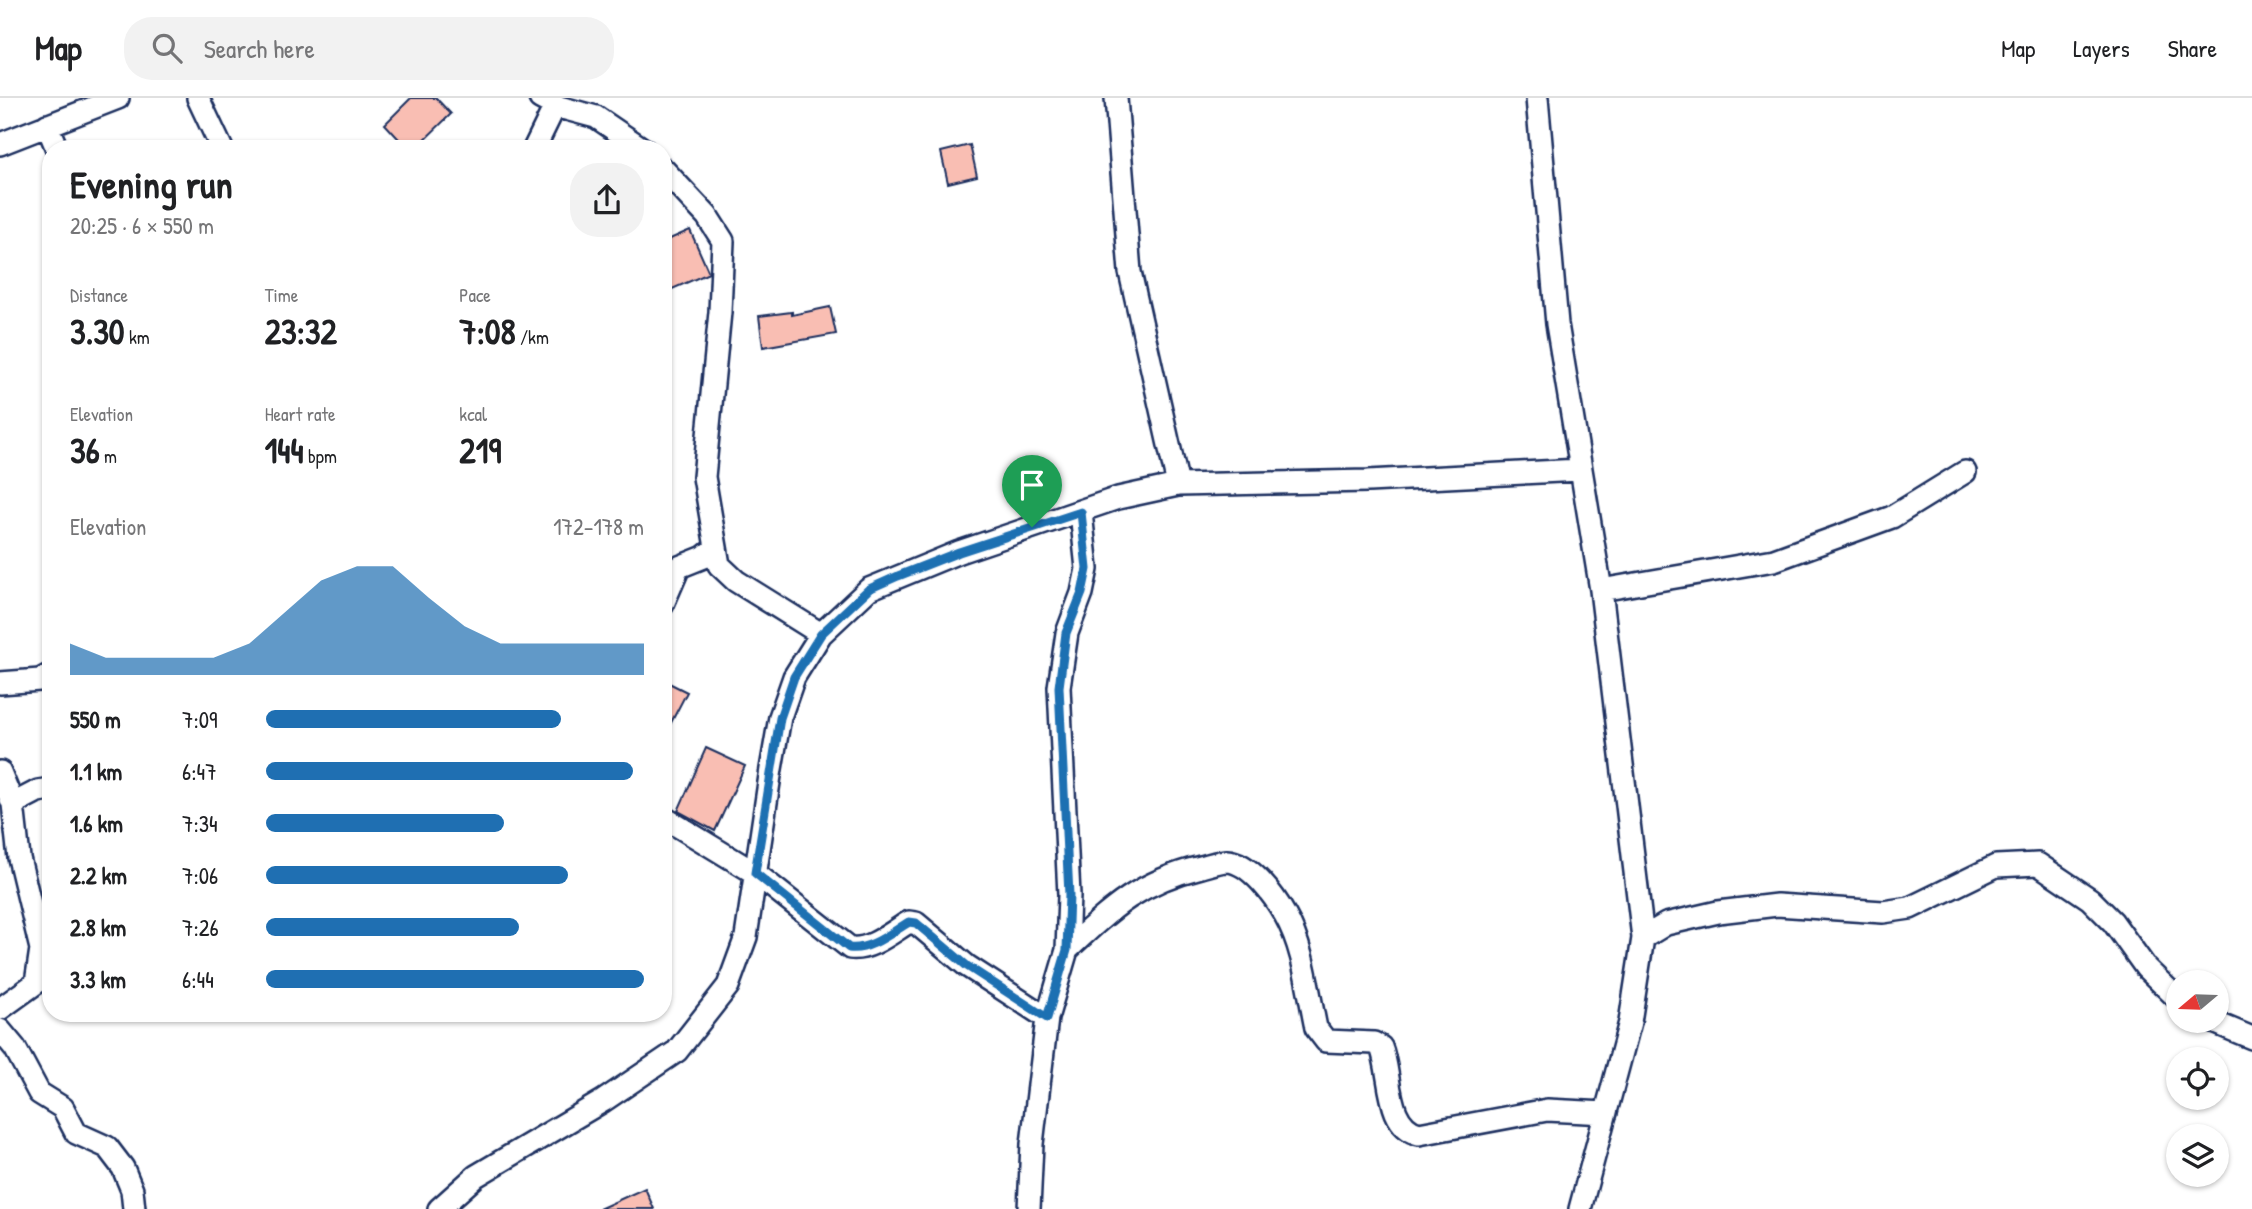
<!DOCTYPE html>
<meta charset="utf-8">
<style>
body{margin:0;font-family:"Patrick Hand",sans-serif;background:#f2f2f2;color:#202124;height:100vh;display:flex;flex-direction:column;font-size:26px;white-space:nowrap}
*{box-sizing:border-box;margin:0}
p{font-size:23px;color:#757577}
.icon{flex:none;width:38px;height:38px;fill:none;stroke:currentColor;stroke-width:2;stroke-linecap:round;stroke-linejoin:round}
.map{position:relative;flex:1;overflow:hidden}
.sheet{position:absolute;left:42px;top:42px;width:630px;height:882px;display:flex;flex-direction:column;background:#fff;border-radius:28px;box-shadow:0 2px 5px #0004}
.sheet>*{flex:none}
.needle{width:46px;rotate:251deg}
.tools{position:absolute;left:2166px;top:872px;display:grid;gap:14px}
.tools a{display:grid;place-items:center;width:63px;height:63px;border-radius:50%;background:#fff;box-shadow:0 2px 5px #0004;font-size:35px}
.pin{position:absolute;display:grid;place-items:center;width:60px;height:60px;color:#fff;margin:-72px -30px;border-radius:50% 50% 50% 0;rotate:-45deg;box-shadow:0 0 7px #0007}
.pin .icon{rotate:45deg}
.round{display:grid;place-items:center;flex:none;width:74px;height:74px;border-radius:28px;background:#f2f2f2}
.overview{display:flex;align-items:center;justify-content:space-between;height:119px;padding:0 28px}
h1{font-size:38px;font-weight:700;line-height:52px}
.figures{display:grid;grid-template-columns:repeat(3,1fr);gap:10px;height:119px;padding:7px 28px}
.figures div{display:grid;align-content:center}
.figures b{font-size:35px;font-weight:700}
.figures small{font-size:19px;font-weight:400}
.figures p{font-size:19px}
.chart{height:196px;padding:14px 28px}
.chart p{display:flex;justify-content:space-between}
.chart svg{width:100%;height:126px;margin-top:7px;fill:#1f6fb2;opacity:.7}
ul{padding:0 28px;list-style:none;font-size:23px}
li{display:grid;grid-template-columns:112px 84px 1fr;align-items:center;height:52px}
li i{height:18px;border-radius:9px;background:#1f6fb2}
header{display:flex;align-items:center;gap:42px;box-sizing:border-box;height:98px;padding:0 35px;background:#fff;border-bottom:2px solid #e0e0e0}
header strong{font-size:33px}
nav{display:flex;gap:38px;margin-inline-start:auto;font-size:24px}
.search{width:490px;height:63px;background:#f2f2f2;display:flex;align-items:center;gap:18px;box-sizing:border-box;padding:0 24px;border-radius:28px;color:#757577;font-size:26px}
.map>svg:first-child{display:block}
</style>
<header>
<strong>Map</strong>
<div class="search"><svg class="icon" aria-label="search" viewBox="0 0 24 24"><circle cx="10" cy="10" r="6"/><path d="M15 15l6 6"/></svg>Search here</div>
<nav><a>Map</a><a>Layers</a><a>Share</a></nav>
</header>
<div class="map">
<svg width="2252" height="1111" viewBox="0 0 2252 1111">
<rect width="100%" height="100%" fill="#fff"/>
<filter id="ink" filterUnits="userSpaceOnUse"><feTurbulence type="fractalNoise" baseFrequency=".0143" numOctaves="2"/><feDisplacementMap in="SourceGraphic" scale="14" xChannelSelector="R" yChannelSelector="G"/><feConvolveMatrix kernelMatrix="1 2 1 2 8 2 1 2 1" color-interpolation-filters="sRGB"/></filter>
<g filter="url(#ink)">
<path fill="#f9beb3" stroke="#1b2f5e" stroke-width="2" d="M411,0h25l15,16 -36,35h-7l-23,-25z
M970,47l7,31 -29,7 -7,-31z
M690,132l19,43 -39,17 -7,-15v-33z
M830,209l6,27 -73,13 -4,-31 33,-4v3z
M663,582l24,12 -24,46z
M706,650l39,18 -30,65 -37,-20z
M645,1090l9,21h-55z"/>
<g fill="none" stroke-linecap="round" stroke-linejoin="round">
<defs>
<path id="minor" d="M198,0l24,51
M540,0l15,8 41,11 47,32
M1116,0l14,174 48,213
M1537,0l20,226 44,266 42,348 -13,84 -50,187
M47,27l10,24
M0,46l118,-46
M534,51l21,-43
M663,71l44,47 16,25 -3,71 -16,165 15,88 17,16 85,53
M1601,492l173,-30 118,-43 73,-45
M663,506l16,-37 25,-10 10,-8
M0,585l40,-3 11,-6
M0,674l13,32 6,54 22,91 -5,34 -36,26
M13,706l25,-13 13,-2
M663,719l92,56 95,75c20,3 42,-16 59,-26l7,1 51,43 80,52
M1643,840l23,-14 52,-12 59,-7 106,7 27,-4 86,-42 42,-2 52,35 23,23 33,46 33,32
M1067,852c45,-42 72,-68 134,-83 8,-2 19,-6 26,-6 23,1 48,36 58,54 19,33 23,76 31,113l10,13 48,2 7,4c11,27 4,78 38,87l128,-24 59,3
M2209,922l43,18
M0,932l15,18 24,45 24,15 13,25 31,14 16,21 9,22 2,19
M439,1111l37,-33 127,-75 74,-50 51,-65 18,-49 25,-168 9,-52 14,-40 27,-43 48,-45 90,-37 74,-25 85,-29 60,-13 190,-4 212,-11
M1029,1111l3,-65 15,-126 20,-68 2,-55 -10,-208 8,-54 15,-40 5,-24 -6,-57"/>
</defs>
<use href="#minor" stroke="#1b2f5e" stroke-width="26"/>
<use href="#minor" stroke="#fff" stroke-width="21"/>
</g>
</g>
<g fill="none" stroke-linecap="round" stroke-linejoin="round" filter="url(#ink)">
<defs>
<path id="route" d="M1081,414l6,57 -5,24 -16,40 -7,54 10,208 -2,55 -20,68 -80,-52 -51,-43 -7,-1c-17,10 -39,29 -60,26l-94,-75 25,-155 14,-41 27,-43 48,-45 29,-13 61,-24z"/>
</defs>
<use href="#route" stroke="#fff" stroke-width="14"/>
<use href="#route" stroke="#1f6fb2" stroke-width="9"/>
</g>
</svg>
<div class="tools">
<a><svg class="needle" viewBox="-14 -14 28 28"><path d="M0-13l5 13h-10z" fill="#e53935"/><path d="M0 13l5-13h-10z" fill="#757577"/></svg></a>
<a><svg class="icon" aria-label="locate" viewBox="0 0 24 24"><circle cx="12" cy="12" r="6"/><path d="M12 2v4M12 18v4M2 12h4M18 12h4"/></svg></a>
<a><svg class="icon" aria-label="layers" viewBox="0 0 24 24"><path d="M12 4l9 5-9 5-9-5zM3 14l9 5 9-5"/></svg></a>
</div>
<div class="pin" style="left:1032px;top:429px;background:#1e9e55"><svg class="icon" aria-label="arrive" viewBox="0 0 24 24"><path d="M6 21V4h12l-3 4 3 4H6"/></svg></div>
<section class="sheet">
<div class="overview"><div><h1>Evening run</h1><p>20:25 · 6 × 550 m</p></div><a class="round"><svg class="icon" aria-label="share" viewBox="0 0 24 24"><path d="M12 15V3M7 8l5-5 5 5M5 13v7h14v-7"/></svg></a></div>
<div class="figures">
<div><p>Distance</p><b>3.30<small> km</small></b></div>
<div><p>Time</p><b>23:32</b></div>
<div><p>Pace</p><b>7:08<small> /km</small></b></div>
</div>
<div class="figures">
<div><p>Elevation</p><b>36<small> m</small></b></div>
<div><p>Heart rate</p><b>144<small> bpm</small></b></div>
<div><p>kcal</p><b>219</b></div>
</div>
<div class="chart"><p><span>Elevation</span>172–178 m</p>
<svg viewBox="0 0 160 44" preserveAspectRatio="none"><path d="M0 44V33L10 38L20 38L30 38L40 38L50 33L60 22L70 11L80 6L90 6L100 17L110 27L120 33L130 33L140 33L150 33L160 33V44z"/></svg>
</div>
<ul>
<li><b>550 m</b>7:09<i style="width:78%"></i></li>
<li><b>1.1 km</b>6:47<i style="width:97%"></i></li>
<li><b>1.6 km</b>7:34<i style="width:63%"></i></li>
<li><b>2.2 km</b>7:06<i style="width:80%"></i></li>
<li><b>2.8 km</b>7:26<i style="width:67%"></i></li>
<li><b>3.3 km</b>6:44<i style="width:100%"></i></li>
</ul>
</section>
</div>
